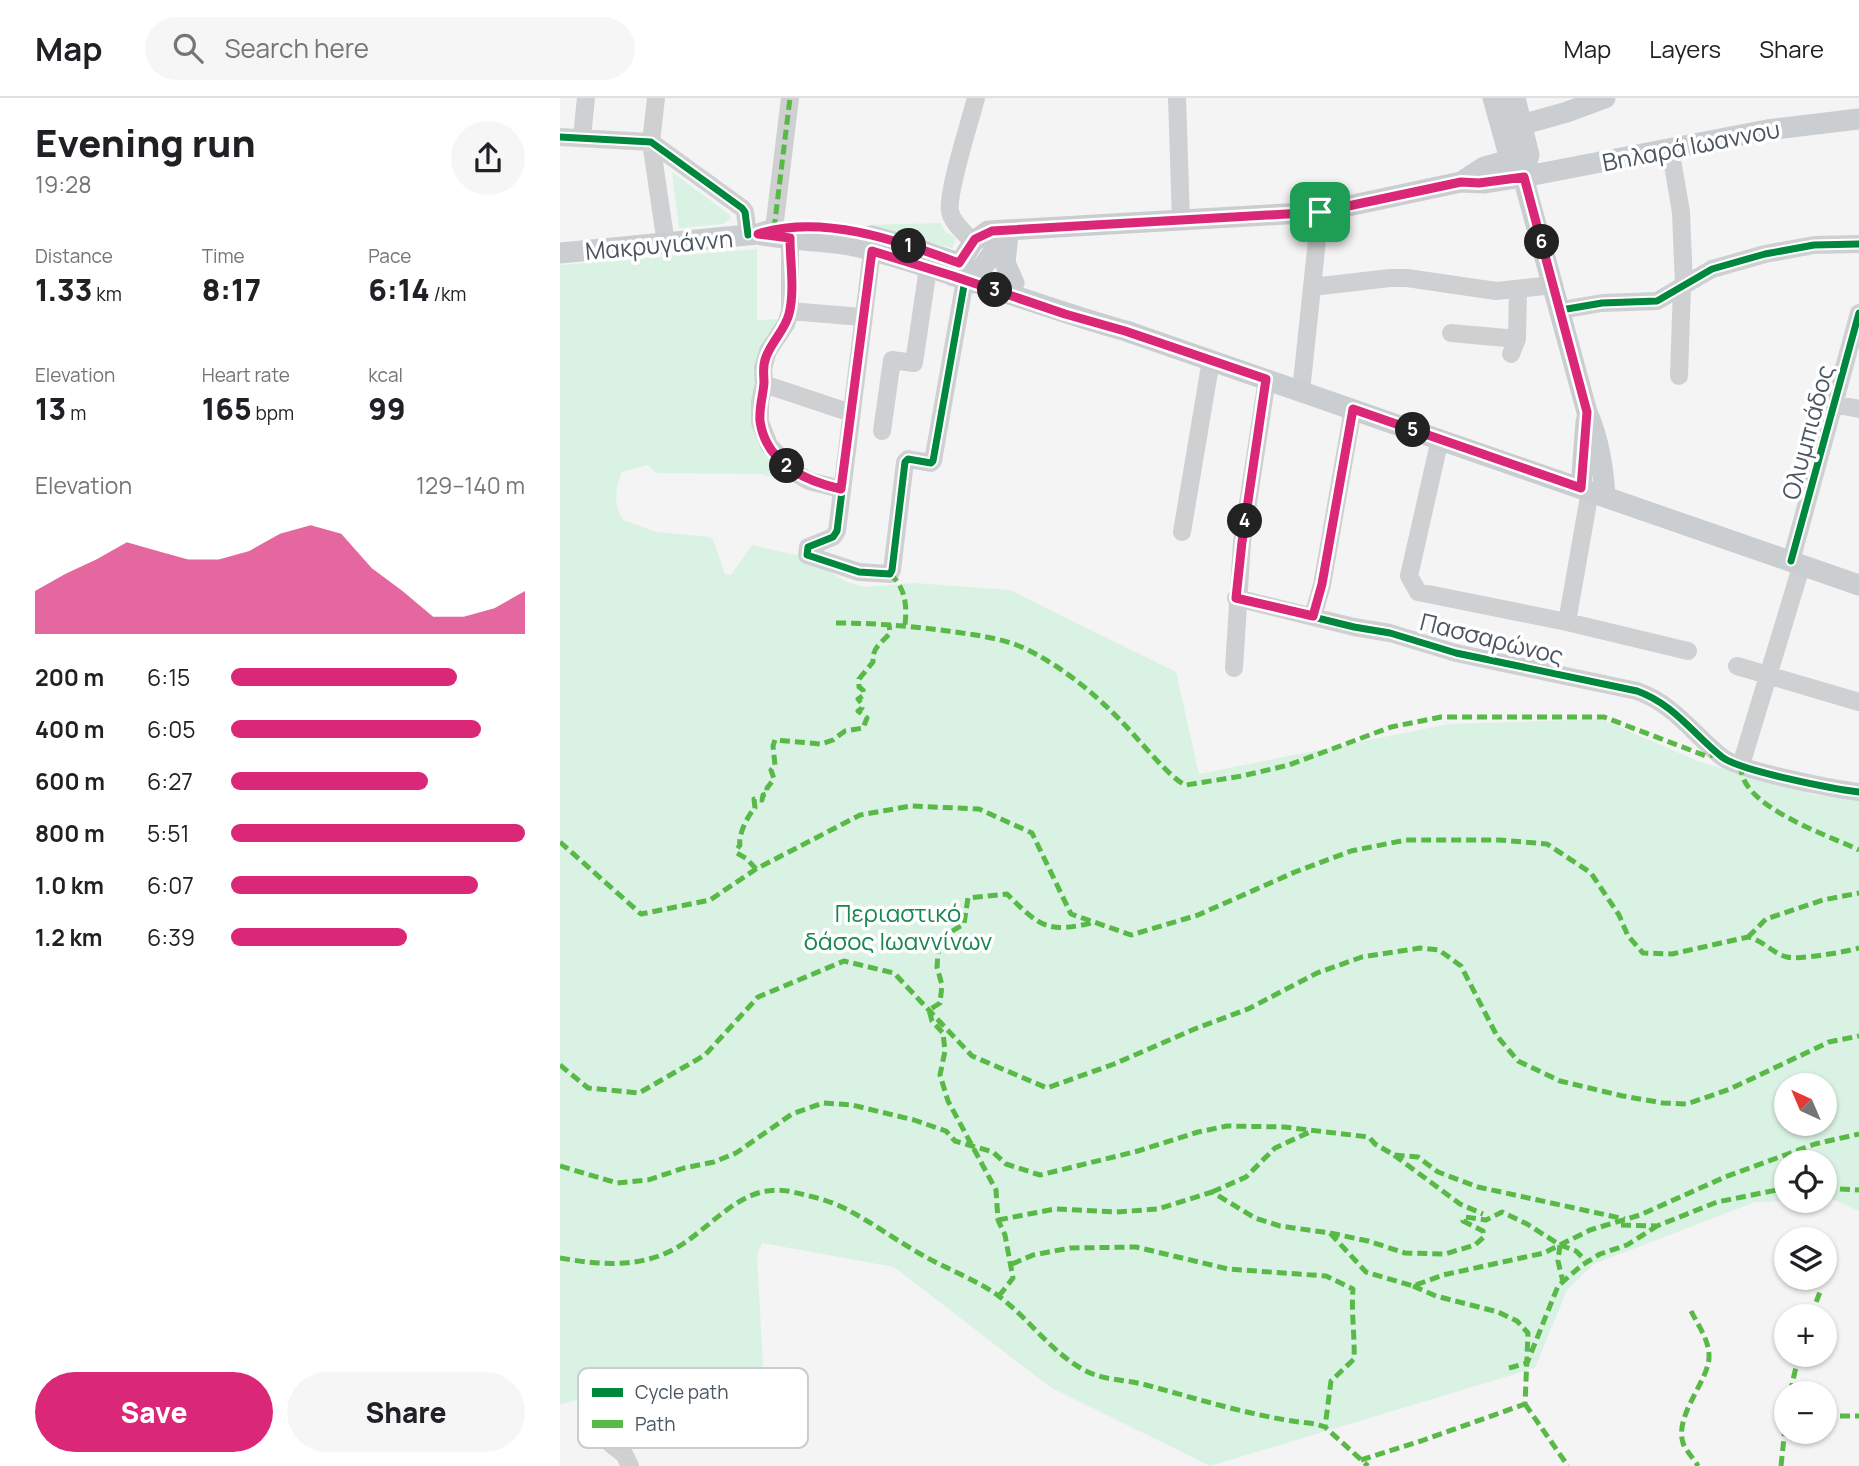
<!DOCTYPE html>
<meta charset="utf-8">
<style>
body{margin:0;font-family:Manrope,sans-serif;background:#f6f6f6;color:#202124;height:100vh;display:flex;flex-direction:column;font-size:26px;white-space:nowrap}
*{box-sizing:border-box;margin:0}
p{font-size:23px;color:#757577}
.icon{flex:none;width:38px;height:38px;fill:none;stroke:currentColor;stroke-width:2;stroke-linecap:round;stroke-linejoin:round}
.map{position:relative;flex:1;overflow:hidden}
.panel{display:flex;flex-direction:column;background:#fff;width:560px}
.panel>*{flex:none}
.needle{width:46px;rotate:316deg}
.tools{position:absolute;left:1214px;top:975px;display:grid;gap:14px}
.tools a{display:grid;place-items:center;width:63px;height:63px;border-radius:50%;background:#fff;box-shadow:0 2px 5px #0004;font-size:35px}
.pin{position:absolute;display:grid;place-items:center;width:60px;height:60px;color:#fff;margin:-30px;border-radius:14px;box-shadow:0 4px 10px #0006}
.km{position:absolute;width:35px;height:35px;margin:-18px;border-radius:50%;background:#222;color:#fff;font-size:19px;line-height:35px;text-align:center}
.round{display:grid;place-items:center;flex:none;width:74px;height:74px;border-radius:37px;background:#f6f6f6}
.headline{display:flex;align-items:center;justify-content:space-between;height:119px;padding:0 35px}
h1{font-size:38px;font-weight:800;line-height:52px}
.stats{display:grid;grid-template-columns:repeat(3,1fr);gap:10px;height:119px;padding:7px 35px}
.stats div{display:grid;align-content:center}
.stats b{font-size:30px;font-weight:800}
.stats small{font-size:19px;font-weight:400}
.stats p{font-size:19px}
.chart{height:196px;padding:14px 35px}
.chart p{display:flex;justify-content:space-between}
.chart svg{width:100%;height:126px;margin-top:7px;fill:#db2777;opacity:.7}
.action{display:flex;gap:14px;margin-top:auto;padding:14px 35px}
.action a{flex:1;height:80px;border-radius:42px;background:#db2777;color:#fff;font-size:28px;font-weight:800;line-height:80px;text-align:center}
.action a+a{background:#f6f6f6;color:#202124}
ul{padding:0 35px;list-style:none;font-size:23px}
li{display:grid;grid-template-columns:112px 84px 1fr;align-items:center;height:52px}
li i{height:18px;border-radius:9px;background:#db2777}
header{display:flex;align-items:center;gap:42px;box-sizing:border-box;height:98px;padding:0 35px;background:#fff;border-bottom:2px solid #e0e0e0}
header strong{font-size:33px}
nav{display:flex;gap:38px;margin-inline-start:auto;font-size:24px}
.search{width:490px;height:63px;background:#f6f6f6;display:flex;align-items:center;gap:18px;box-sizing:border-box;padding:0 24px;border-radius:38px;color:#757577;font-size:26px}
main{display:flex;flex:1;min-height:0}
.map>svg:first-child{display:block}
</style>
<header>
<strong>Map</strong>
<div class="search"><svg class="icon" aria-label="search" viewBox="0 0 24 24"><circle cx="10" cy="10" r="6"/><path d="M15 15l6 6"/></svg>Search here</div>
<nav><a>Map</a><a>Layers</a><a>Share</a></nav>
</header>
<main>
<section class="panel">
<div class="headline"><div><h1>Evening run</h1><p>19:28</p></div><a class="round"><svg class="icon" aria-label="share" viewBox="0 0 24 24"><path d="M12 15V3M7 8l5-5 5 5M5 13v7h14v-7"/></svg></a></div>
<div class="stats">
<div><p>Distance</p><b>1.33<small> km</small></b></div>
<div><p>Time</p><b>8:17</b></div>
<div><p>Pace</p><b>6:14<small> /km</small></b></div>
</div>
<div class="stats">
<div><p>Elevation</p><b>13<small> m</small></b></div>
<div><p>Heart rate</p><b>165<small> bpm</small></b></div>
<div><p>kcal</p><b>99</b></div>
</div>
<div class="chart"><p><span>Elevation</span>129–140 m</p>
<svg viewBox="0 0 160 44" preserveAspectRatio="none"><path d="M0 44V29L10 23L20 18L30 12L40 15L50 18L60 18L70 15L80 9L90 6L100 9L110 21L120 29L130 38L140 38L150 35L160 29V44z"/></svg>
</div>
<ul>
<li><b>200 m</b>6:15<i style="width:77%"></i></li>
<li><b>400 m</b>6:05<i style="width:85%"></i></li>
<li><b>600 m</b>6:27<i style="width:67%"></i></li>
<li><b>800 m</b>5:51<i style="width:100%"></i></li>
<li><b>1.0 km</b>6:07<i style="width:84%"></i></li>
<li><b>1.2 km</b>6:39<i style="width:60%"></i></li>
</ul>
<div class="action"><a>Save</a><a>Share</a></div>
</section>
<div class="map">
<svg width="1299" height="1368" viewBox="0 0 1299 1368">
<rect width="100%" height="100%" fill="#f4f4f4"/>
<path fill="#d9f2e3" fill-rule="evenodd" d="M112,74l58,43v4l-7,5 -44,4z
M380,125l5,8 11,8 -4,9 -87,-23z
M197,151v71l24,-1c-8,17 -27,47 -26,66 2,32 19,60 17,92l-12,-3 -104,-1 -8,-8 -26,7c-7,19 -9,30 1,48l34,12 53,5 3,3 12,34 6,1 21,-30 52,12 43,25 18,5 49,-4 96,7 166,82 23,102 250,-50 152,-5 99,43 114,33 45,5v411l-27,-12 -7,1v-38h-38v38l11,1 -43,1 -161,62 -27,26 -32,78 -325,98 -160,-79 -156,-120 -132,-24 -5,13 6,109 -7,14 -15,10 -56,6 -69,-4 -56,13v-1139zM1227,987h38v39h-38z"/>
<g fill="none" stroke-linecap="round" stroke-linejoin="round">
<path stroke="#ced0d2" stroke-width="18" d="M96,0l-5,44 15,102
M617,0l4,123
M0,39l91,5 91,66 3,4 3,23
M22,39l4,-39
M1110,50l11,64 3,74
M214,131l16,-131
M230,140v73l-4,13 -18,27 -5,17 1,16 -4,18v20l9,23 25,27 15,9 32,8
M413,144c-8,-9 -21,-19 -23,-31 -3,-20 20,-89 26,-113
M312,153l-35,280 -4,6 -25,10 -1,8 52,17 31,2 2,-4 13,-108 3,-3 23,4 2,-2 32,-181
M752,189l78,-9h17l89,13 58,-6
M1001,212l41,-7 55,-2 55,-32 53,-15 49,-9 45,-1
M230,213l72,6
M891,235l66,6
M951,256l6,-15 1,-49
M1119,278l3,-89
M204,286l87,29
M741,293l19,-179
M1274,306l25,5
M322,333l10,-71 22,3 14,-95
M880,341l-31,137 9,16 149,30 121,29
M622,434l29,-172
M1231,463l68,-248
M676,500l118,29 36,6 66,20 181,38c37,13 56,43 85,66 18,14 112,32 137,35
M753,518l9,-31 31,-176
M1007,524l23,-131
M1177,568l122,36
M674,570l8,-126 25,-163
M1181,667l61,-201
M51,1346l13,10 6,12"/>
<path stroke="#caced1" stroke-width="21" d="M933,0l17,61 13,18 64,235c12,28 16,54 18,84
M955,0l14,57 -6,22
M935,7l33,18 39,-11 38,-14
M901,84l23,-15 39,-11
M198,136c33,8 67,5 101,13 90,23 177,59 267,84l733,254
M448,137l-3,28 9,20
M312,138l36,10 50,17
M0,155l198,-19 13,-4
M393,178l20,-34 15,-11 332,-19 141,-30 24,1 38,-6 244,-47 92,-11
M415,185l5,-12 29,-41
M1021,390l5,-67"/>
<path stroke="#58b947" stroke-width="5" stroke-dasharray="10 5" stroke-linecap="butt" d="M214,131l16,-131
M330,476c16,14 17,32 15,51
M276,525c38,0 74,3 112,8 27,4 57,7 82,20 35,18 65,43 92,71 14,14 50,59 64,63l56,-9 47,-11 102,-38 50,-10h163l102,39 13,-2
M1181,667c-3,41 87,70 118,85
M0,744l81,72 69,-14 46,-31 104,-54 51,-9 68,3 53,24 39,81 60,21 67,-20 97,-43 56,-21 55,-11h93l48,4 44,29 28,42 9,21 15,17 29,1 76,-17c15,3 25,17 39,20 12,3 58,-5 72,-9
M196,771l-9,-10 -10,-6v-4l3,-4c-2,-9 7,-29 15,-37l-1,-9 8,1 1,-5 4,-1v-6l7,-9 -3,-9 4,-5 -2,-19 2,-6 46,4 12,-4 12,-9 18,-3 4,-10 -9,-7 4,-3v-4l-4,-5 6,-4 -1,-5 -4,-3v-8l14,-17c-1,-15 8,-18 17,-29l-1,-9
M1188,839l18,-18 57,-19 36,-7
M0,967l28,23 51,5 66,-38 53,-58 86,-36 50,12 78,83 75,32 67,-24 83,-36 51,-19 69,-36 45,-16 58,-9 19,2 22,16 36,70 21,25 42,20 63,15 40,7 24,1 43,-15 99,-47 30,-6
M834,1057l66,49 23,10
M0,1068l57,17 31,-3 36,-12 30,-6 22,-9 56,-39 31,-11 29,2 62,15 32,11 9,10 38,11 13,12 34,11 98,-24 60,-19 29,-6 57,1 85,10 6,7 19,11 24,2 20,15 40,15 147,32
M1265,1090l34,2
M652,1094l34,-15 29,-29 37,-17
M438,1122l57,-11 61,3 42,-3 54,-17 43,26 25,8 50,7 36,39 47,14 30,-11 101,-22 46,-23 50,-15 85,-38 90,-33 44,-10
M1061,1127l36,1 60,-24 70,-14
M770,1135l38,8 37,12 40,1 30,-9 9,-8 -1,-6 -20,-10 2,-4 21,3 16,-8 25,12 33,21 16,6 11,11
M1000,1147l-2,16 5,21
M0,1160c35,6 70,10 104,-4 45,-18 74,-75 129,-62 17,4 35,8 51,16 28,14 54,34 82,49 23,13 53,24 74,40 30,23 51,55 84,73 20,11 41,9 62,15 56,15 111,33 170,39l9,3 43,39
M452,1166l21,-9 37,-7 66,-1 92,22 98,7 27,13c-2,23 2,47 1,70l-23,22 -6,46
M853,1188l23,10 62,16 19,9 11,12 -3,71
M439,1198l14,-18 -8,-43 -7,-15 -2,-30 -48,-89 -8,-26 5,-24 -2,-18 -11,-12 -3,-11 11,-7 2,-18 -5,-18 2,-28 25,-15 4,-26 39,-4c33,33 41,40 88,28
M1131,1213c7,14 18,29 18,45 1,23 -35,59 -26,87 3,8 11,16 15,23
M1251,1218l10,-27
M949,1270l18,-5 31,-77 24,-21 18,-11 27,-9 30,-19
M1230,1295l9,-39
M965,1306l43,62
M1265,1318h34
M801,1362l60,-19 104,-37
M1221,1368l6,-57"/>
<defs>
<path id="cycleway" d="M0,39l91,5 91,66 3,4 3,23
M312,153l-35,280 -4,6 -25,10 -1,8 52,17 31,2 2,-4 13,-108 3,-3 23,4 2,-2 32,-181
M1001,212l41,-7 55,-2 55,-32 53,-15 49,-9 45,-1
M1231,463l68,-248
M676,500l118,29 36,6 66,20 181,38c37,13 56,43 85,66 18,14 112,32 137,35"/>
</defs>
<use href="#cycleway" stroke="#fff" stroke-width="11"/>
<use href="#cycleway" stroke="#00873e" stroke-width="7"/>
</g>
<g fill="none" stroke-linecap="round" stroke-linejoin="round">
<defs>
<path id="route" d="M964,79l63,235 -6,76 -228,-79 -31,175 -9,32 -77,-18 6,-56 24,-163 -141,-48 -60,-17 -112,-38 -81,-25 -31,238c-36,-8 -75,-26 -81,-68 -1,-14 3,-25 4,-38 0,-10 -2,-16 2,-26 6,-16 19,-27 23,-43 6,-23 1,-52 1,-76l-32,-4c64,-21 140,7 201,29l16,-24 17,-8 328,-19 141,-30 18,1z"/>
</defs>
<use href="#route" stroke="#fff" stroke-width="14"/>
<use href="#route" stroke="#db2777" stroke-width="9"/>
</g>
<g text-anchor="middle" dominant-baseline="central" stroke-width="7" stroke-linejoin="round" paint-order="stroke">
<g font-size="24" fill="#4a5661" stroke="#fff">
<text transform="translate(1131 47) rotate(-11)">Βηλαρά Ιωαννου</text>
<text transform="translate(99 146) rotate(-5)">Μακρυγιάννη</text>
<text transform="translate(1247 334) rotate(-75)">Ολυμπιάδος</text>
<text transform="translate(932 540) rotate(14)">Πασσαρώνος</text>
</g>
<g font-size="24" fill="#17864f" stroke="#fff">
<text x="338" y="814">Περιαστικό<tspan x="338" dy="28">δάσος Ιωαννίνων</tspan></text>
</g>
</g>
<rect x="18" y="1270" width="230" height="80" rx="10" fill="#fff" stroke="#c9ccd0" stroke-width="2"/>
<rect x="32" y="1290" width="31" height="9" fill="#00873e"/>
<rect x="32" y="1322" width="31" height="8" fill="#58b947"/>
<g font-size="19" fill="#4a5661">
<text x="75" y="1301">Cycle path</text>
<text x="75" y="1333">Path</text>
</g>
</svg>
<div class="tools">
<a><svg class="needle" viewBox="-14 -14 28 28"><path d="M0-13l5 13h-10z" fill="#e53935"/><path d="M0 13l5-13h-10z" fill="#757577"/></svg></a>
<a><svg class="icon" aria-label="locate" viewBox="0 0 24 24"><circle cx="12" cy="12" r="6"/><path d="M12 2v4M12 18v4M2 12h4M18 12h4"/></svg></a>
<a><svg class="icon" aria-label="layers" viewBox="0 0 24 24"><path d="M12 4l9 5-9 5-9-5zM3 14l9 5 9-5"/></svg></a>
<a>+</a>
<a>−</a>
</div>
<div class="pin" style="left:760px;top:114px;background:#1e9e55"><svg class="icon" aria-label="arrive" viewBox="0 0 24 24"><path d="M6 21V4h12l-3 4 3 4H6"/></svg></div>
<b class="km" style="left:349px;top:148px">1</b>
<b class="km" style="left:227px;top:368px">2</b>
<b class="km" style="left:435px;top:192px">3</b>
<b class="km" style="left:685px;top:423px">4</b>
<b class="km" style="left:853px;top:332px">5</b>
<b class="km" style="left:982px;top:144px">6</b>
</div>
</main>
